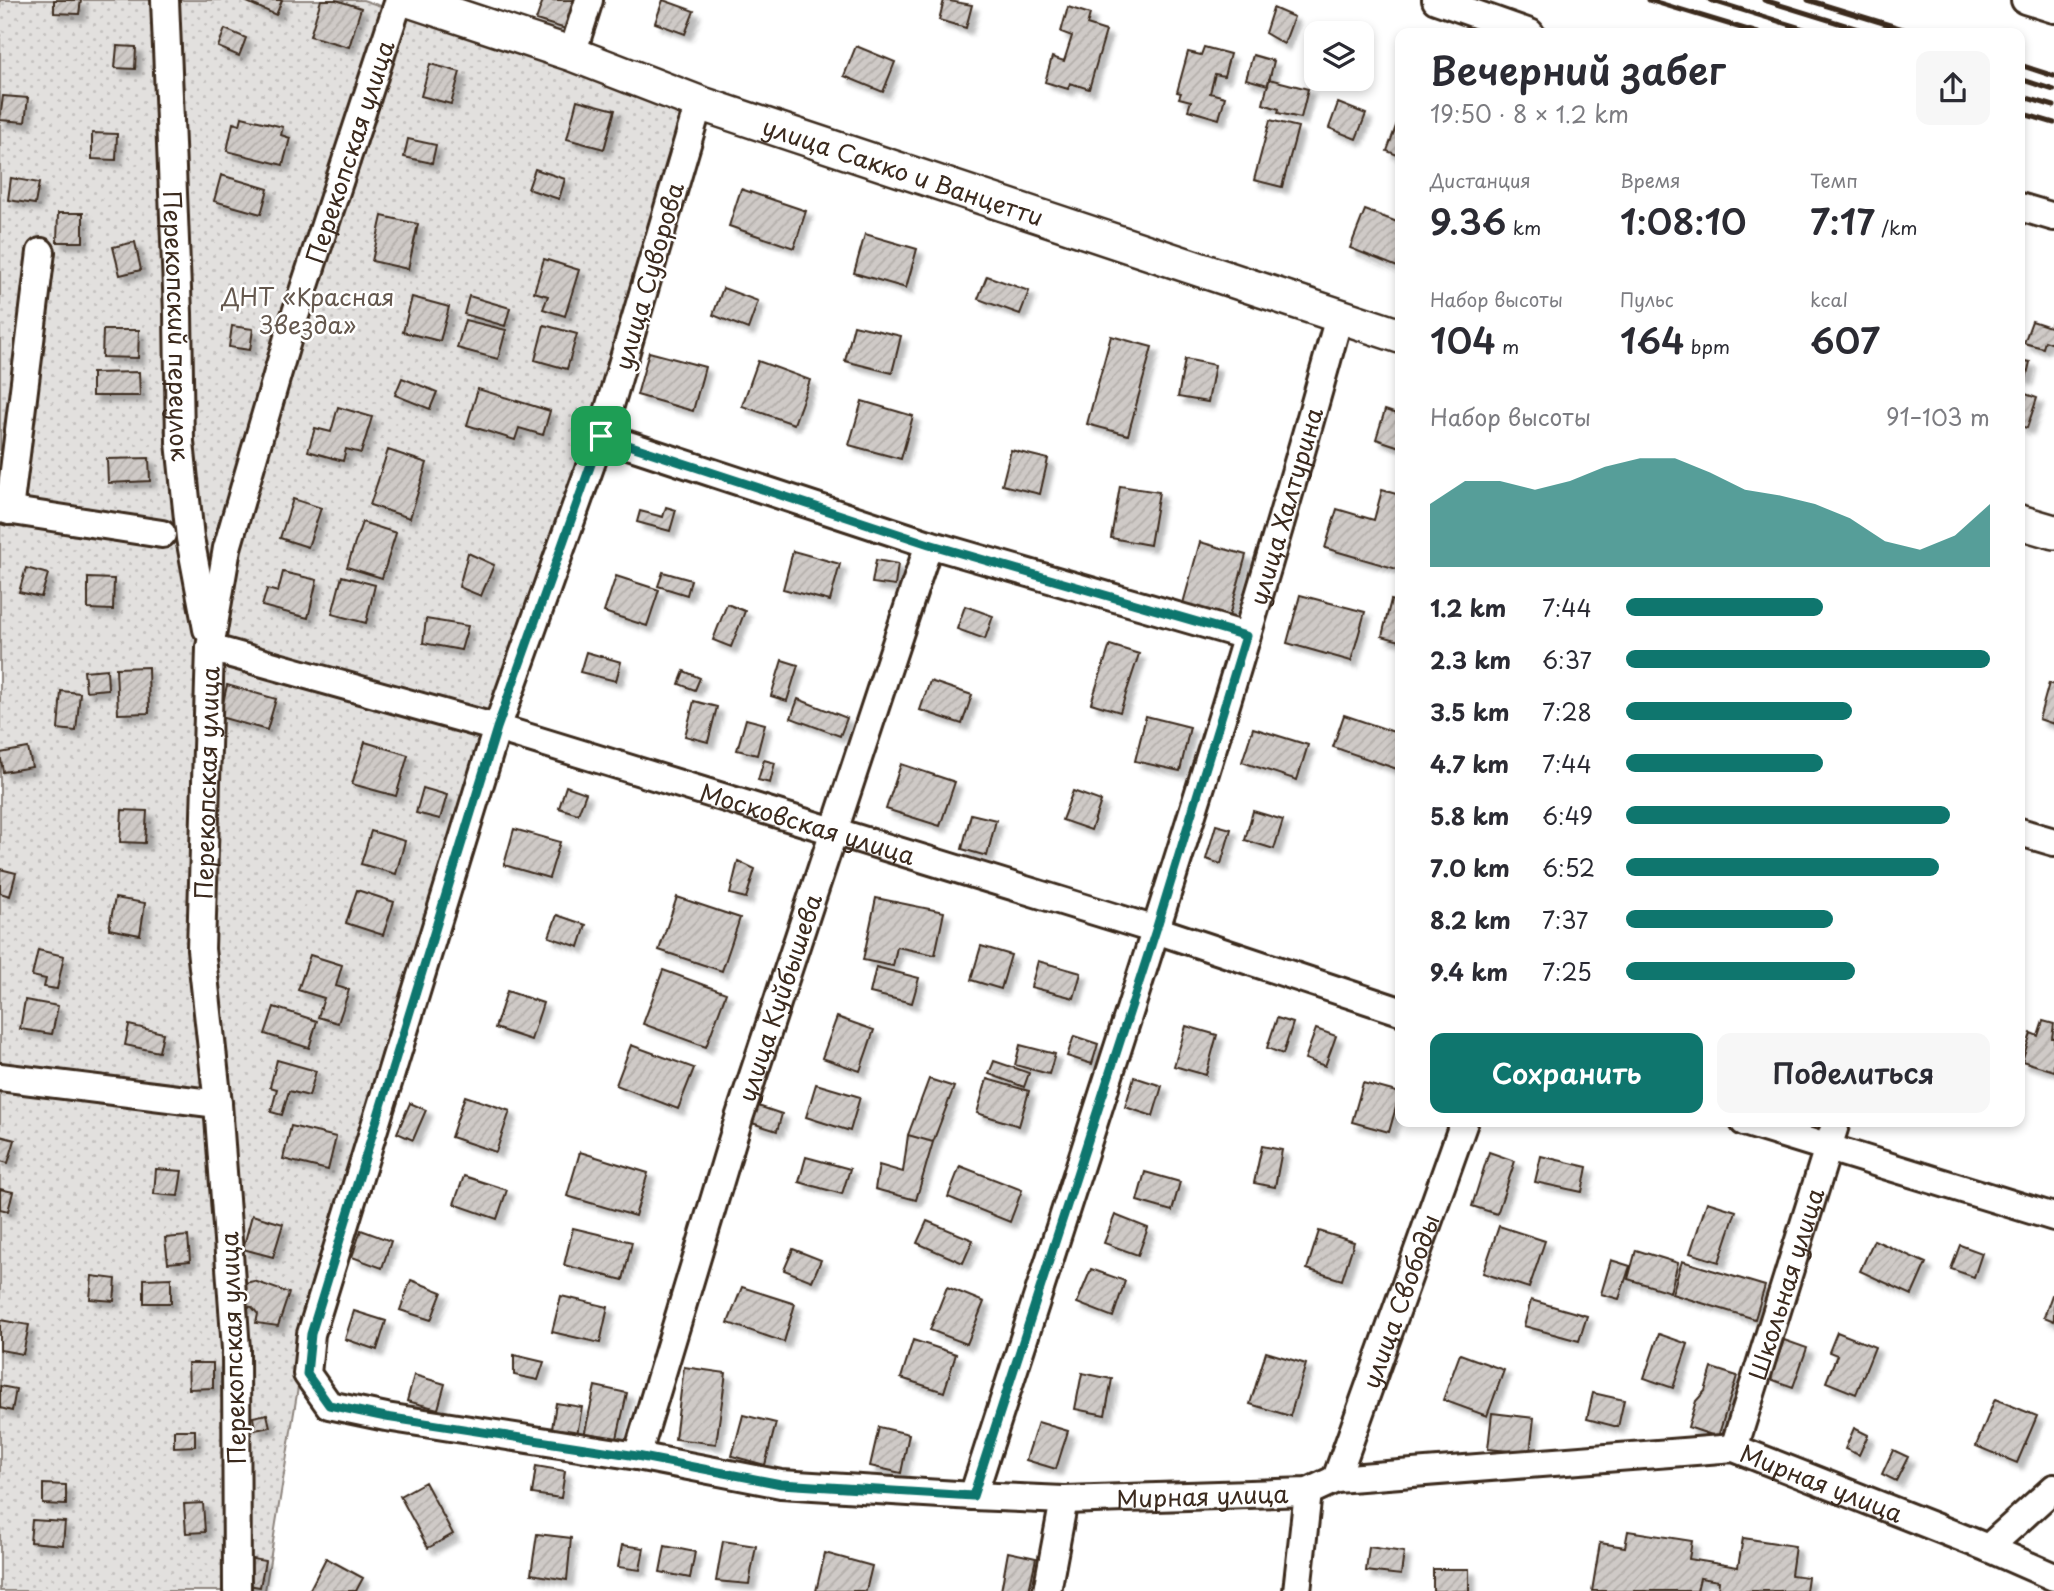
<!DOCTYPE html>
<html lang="ru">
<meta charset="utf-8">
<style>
body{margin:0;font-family:"Playpen Sans",sans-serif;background:#f7f7f7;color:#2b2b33;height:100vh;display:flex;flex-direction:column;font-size:26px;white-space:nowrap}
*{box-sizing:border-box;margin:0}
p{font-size:23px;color:#7c7c81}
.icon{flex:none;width:38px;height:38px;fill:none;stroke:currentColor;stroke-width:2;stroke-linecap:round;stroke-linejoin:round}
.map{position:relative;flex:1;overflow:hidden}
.sheet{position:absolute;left:1395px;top:28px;width:630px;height:1099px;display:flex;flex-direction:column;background:#fff;border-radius:14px;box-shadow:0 4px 10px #0003}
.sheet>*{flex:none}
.fabs{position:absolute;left:1304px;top:21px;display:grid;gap:14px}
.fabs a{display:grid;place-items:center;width:70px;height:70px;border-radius:14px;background:#fff;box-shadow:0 4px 10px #0003;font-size:35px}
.pin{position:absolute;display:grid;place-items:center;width:60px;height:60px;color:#fff;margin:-30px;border-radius:14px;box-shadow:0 4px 10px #0006}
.round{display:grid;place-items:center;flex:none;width:74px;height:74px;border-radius:14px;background:#f7f7f7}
.headline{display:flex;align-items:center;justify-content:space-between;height:119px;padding:0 35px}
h1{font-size:38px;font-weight:600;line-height:52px}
.stats{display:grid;grid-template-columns:repeat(3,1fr);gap:10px;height:119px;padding:7px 35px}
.stats div{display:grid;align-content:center}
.stats b{font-size:35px;font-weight:600}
.stats small{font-size:19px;font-weight:400}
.stats p{font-size:19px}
.chart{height:196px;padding:14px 35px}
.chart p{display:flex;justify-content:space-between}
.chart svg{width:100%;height:126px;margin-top:7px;fill:#0f766e;opacity:.7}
.primary-button{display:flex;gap:14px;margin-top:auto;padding:14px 35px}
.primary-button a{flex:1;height:80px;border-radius:14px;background:#0f766e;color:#fff;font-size:28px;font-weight:600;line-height:80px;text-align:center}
.primary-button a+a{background:#f7f7f7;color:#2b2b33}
ul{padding:0 35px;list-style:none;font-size:23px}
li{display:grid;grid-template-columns:112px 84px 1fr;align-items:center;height:52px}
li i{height:18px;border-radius:9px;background:#0f766e}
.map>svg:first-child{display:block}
</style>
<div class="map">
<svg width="2054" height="1591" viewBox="0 0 2054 1591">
<defs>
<pattern id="garden-dots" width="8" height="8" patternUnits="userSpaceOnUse" patternTransform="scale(1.75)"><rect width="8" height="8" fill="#e2e0de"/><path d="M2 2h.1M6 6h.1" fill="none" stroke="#c3c0be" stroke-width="1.8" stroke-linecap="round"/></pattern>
<pattern id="building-hatch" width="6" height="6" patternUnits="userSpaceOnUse" patternTransform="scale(1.75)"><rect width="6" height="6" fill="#cfcac7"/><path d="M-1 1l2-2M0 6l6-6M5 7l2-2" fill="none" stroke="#b3aeaa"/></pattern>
<filter id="shadow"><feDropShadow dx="6" dy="6" stdDeviation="2" flood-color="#0004"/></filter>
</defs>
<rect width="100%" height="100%" fill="#fff"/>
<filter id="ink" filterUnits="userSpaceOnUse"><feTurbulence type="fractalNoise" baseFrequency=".0143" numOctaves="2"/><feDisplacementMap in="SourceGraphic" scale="14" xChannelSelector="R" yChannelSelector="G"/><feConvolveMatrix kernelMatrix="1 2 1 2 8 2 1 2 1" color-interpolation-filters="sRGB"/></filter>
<g filter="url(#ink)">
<path fill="url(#garden-dots)" stroke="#8e857e" stroke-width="2" d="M0,0h363l321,109 -90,326 -116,311 -171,586 -42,259h-265z"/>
<path fill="url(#building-hatch)" stroke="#3b2a1e" stroke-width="2" filter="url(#shadow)" d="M54,0h27l-2,14 -25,-1z
M248,0h34l-6,15 -29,-13z
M321,0h15l25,8 -12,39 -39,-11z
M543,0h34l-11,29 -30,-9z
M663,0l31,11 -9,23 -30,-11z
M944,0l28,5 -6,23 -27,-8z
M1068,7l22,7 -3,11 19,6 -17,58 -19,-6 -2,6 -23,-7 7,-25 12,4 8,-25 -11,-4z
M1273,8l21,9 -10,27 -19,-11z
M225,29l21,9 -7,18 -21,-9z
M117,46l19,1 -1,22 -20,-1z
M856,46l39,16 -12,30 -39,-16z
M1204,47l26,7 -6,22 -9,-2 -5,19 15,4 -6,22 -31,-9 3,-9 -12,-3 2,-5 -4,-1 11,-40 13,3z
M1253,55l21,6 -6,24 -22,-6z
M430,64l30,8 -9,32 -30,-8z
M1269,79l39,10 -7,29 -23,-5 1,-4 -16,-5z
M3,96l25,2 -3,24 -25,-2z
M577,100l38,10 -11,39 -37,-10z
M1338,103l28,11 -10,25 -27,-11z
M1400,115v41l-13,-5z
M242,117l41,10 -2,8 9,3 -7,27 -56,-14 6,-28 7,2z
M1270,120l28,7 -16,60 -28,-7z
M92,133l25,1 -1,26 -24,-1z
M408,139l28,6 -4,18 -28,-6z
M535,169l30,10 -6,20 -31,-10z
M221,175l47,14 -7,25 -47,-13z
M11,178l28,5 -4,21 -27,-4z
M741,189l65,22 -12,37 -65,-22z
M1365,210l35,13v45l-50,-20z
M58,213h25v29h-26z
M382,216l36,8 -10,45 -36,-8z
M865,234l52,15 -11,39 -52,-15z
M135,242l6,28 -21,5 -7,-28z
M544,259l35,11 -14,46 -22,-7 5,-13 -14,-4z
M987,276l42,15 -9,23 -42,-15z
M723,288l35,13 -10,28 -35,-14z
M469,296l41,12 -5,18 -41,-12z
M412,297l37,10 -9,34 -37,-9z
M465,320l41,10 -8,29 -41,-11z
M2032,321l18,6 2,-5 2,1v21l-9,-3 -2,7 -19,-5z
M544,325l33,9 -10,35 -32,-9z
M854,325l47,11 -9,37 -47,-12z
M232,326l21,3 -3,21 -21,-3z
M103,330h36l-1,28 -36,-1z
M1111,336l41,11 -24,88 -41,-11z
M649,352l56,15 -12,44 -56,-16z
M1185,359l30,6 -7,37 -30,-5z
M2020,360l10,2 -4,17 -6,-2z
M758,361l52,19 -16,44 -52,-18z
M139,372l1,24h-48v-23z
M402,378l35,14 -7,17 -35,-14z
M478,389l72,22 -7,24 -24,-7 -4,12 -48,-15z
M2020,392l17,6 -10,30 -7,-2z
M862,401l51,15 -12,43 -52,-14z
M338,407l34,10 -11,36 -15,-4 -3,12 -35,-10 7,-23 16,4z
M1385,410l15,5v32l-24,-8z
M388,450l39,13 -17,55 -40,-13z
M1011,450l37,9 -8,35 -38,-9z
M149,458l1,23 -42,2 -1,-24z
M1120,486l39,6 -9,53 -39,-7z
M1382,490l18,5v75l-75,-22 12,-39 37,11z
M293,499l28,9 -13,39 -28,-9z
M666,507l10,3 -6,21 -33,-9 3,-11 23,6z
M362,522l34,11 -14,45 -35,-11z
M1200,542l46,13 -18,65 -46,-13z
M793,551l47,13 -10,37 -47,-12z
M468,553l26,12 -13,31 -22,-9z
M876,560l22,4 -3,22 -23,-3z
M26,568l22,6 -7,23 -22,-5z
M283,572l34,8 -9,38 -46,-12 5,-17 11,3z
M663,572l28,8 -4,15 -29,-9z
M342,576l33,9 -9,38 -34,-9z
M616,576l43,14 -12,36 -43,-14z
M88,578l26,1 -1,31 -25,-1z
M1300,595l65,17 -14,49 -64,-18z
M1391,600l9,2v39l-18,-5z
M727,604l18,7 -14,36 -18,-7z
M965,606l28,10 -8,23 -28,-10z
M426,619l42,7 -7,24 -38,-7z
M1110,645l29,9 -19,58 -29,-9z
M586,652l35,10 -5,19 -36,-9z
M782,660l16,5 -11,36 -16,-5z
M148,667l1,46 -31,1 -2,-46z
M107,669l1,20 -22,2 -2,-20z
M684,671l16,7 -5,12 -16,-6z
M930,681l42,14 -10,29 -42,-14z
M2049,683l5,2v39l-15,-5z
M227,685l49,14 -9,31 -47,-13z
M61,691l19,2 -4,38 -18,-2z
M798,699l49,19 -7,18 -49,-18z
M694,701l23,6 -9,35 -23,-6z
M1344,715l56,19v36l-67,-23z
M1146,716l44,11 -10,44 -45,-10z
M746,719l19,5 -8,31 -20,-5z
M1253,728l55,17 -11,35 -55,-18z
M365,742l43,13 -12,41 -44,-12z
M28,748l4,19 -29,5 -3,-19z
M764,760l11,3 -5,20 -12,-3z
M901,764l54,18 -15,44 -54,-17z
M566,786l20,7 -8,21 -19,-6z
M423,788l24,7 -7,24 -24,-6z
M1073,791l28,10 -10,29 -29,-10z
M122,810l25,1 -2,32 -25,-1z
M1253,811l30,9 -9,29 -29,-9z
M971,814l25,6 -9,36 -25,-7z
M1216,825l15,4 -10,35 -15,-5z
M514,829l46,13 -11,36 -45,-13z
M371,831l34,10 -9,33 -35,-10z
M738,861l17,8 -9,29 -16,-4z
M0,869l16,4 -6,23 -10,-3z
M357,890l37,12 -11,33 -37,-12z
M677,897l63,21 -18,53 -63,-21z
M115,898l30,5 -5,32 -31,-6z
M876,898l68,14 -9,43 -38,-8 -4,19 -30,-6z
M557,915l29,10 -7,22 -30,-10z
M981,946l30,9 -10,34 -30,-9z
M38,950l26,6 -7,33 -13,-2 2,-8 -14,-3z
M310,955l32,10 -6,21 13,4 -11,33 -20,-6 6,-19 -26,-8z
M1038,961l43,12 -7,25 -43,-11z
M876,967l43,11 -7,25 -42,-10z
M663,970l63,23 -20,54 -63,-23z
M507,991l36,12 -12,37 -36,-12z
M25,1000l33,6 -6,28 -32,-5z
M274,1007l43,14 -8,27 -44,-14z
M837,1017l37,13 -14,41 -38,-13z
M1277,1018l16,5 -10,31 -16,-6z
M2043,1021l11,3 -2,14h2v33l-32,-10 9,-28 7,3z
M129,1025l34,8 -4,19 -34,-7z
M1186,1026l31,9 -11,40 -32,-9z
M1316,1029l20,7 -11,30 -20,-7z
M1074,1036l24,8 -6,20 -25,-8z
M631,1045l63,23 -16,41 -62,-24z
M1020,1045l35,9 -6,20 -34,-9z
M277,1060l39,11 -7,25 -20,-5 -7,24 -11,-3 6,-23 -7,-2z
M994,1061l35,12 -5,14 -35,-13z
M1134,1077l28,9 -9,30 -28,-9z
M929,1079l25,8 -21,55 -25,-7z
M987,1079l42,12 -10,35 -42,-13z
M1363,1083l37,10 -11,39 -37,-10z
M816,1084l44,13 -10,34 -44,-14z
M465,1096l45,15 -14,41 -45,-15z
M410,1103l16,7 -13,30 -16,-7z
M758,1106l24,8 -5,17 -25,-8z
M291,1126l45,11 -8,33 -45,-11z
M908,1135l25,7 -17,58 -41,-11 4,-24 24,7z
M0,1136l15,4 -7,23 -8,-2z
M1262,1146l20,4 -7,37 -21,-4z
M580,1152l68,21 -13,43 -68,-20z
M1489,1152l26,9 -18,53 -25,-8z
M1541,1156l46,11 -5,25 -47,-10z
M806,1157l44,12 -8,25 -43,-12z
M960,1166l62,24 -12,32 -62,-25z
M156,1169l26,2 -4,25 -24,-2z
M1145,1172l35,10 -8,29 -35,-10z
M464,1176l43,14 -10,29 -43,-15z
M0,1189l13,3 -5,19 -8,-2z
M1707,1202l29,9 -17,51 -29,-9z
M252,1215l31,9 -10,33 -30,-8z
M1115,1215l33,13 -10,27 -34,-12z
M927,1221l46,19 -10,23 -46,-20z
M1499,1226l46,15 -16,47 -46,-15z
M573,1228l59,14 -9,38 -59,-15z
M361,1230l30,11 -9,27 -30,-11z
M1319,1231l35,11 -12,38 -35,-11z
M188,1236l2,25 -22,2 -3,-25z
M1874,1240l52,23 -14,32 -52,-24z
M1960,1245l22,8 -8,24 -23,-8z
M793,1249l28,11 -9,21 -28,-11z
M1636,1250l42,13 -8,29 -42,-13z
M1611,1260l19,6 -11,33 -18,-5z
M1682,1261l83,25 -10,33 -83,-25z
M1091,1269l34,12 -12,36 -36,-14z
M92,1276l24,3 -2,22 -24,-2z
M171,1278v25h-27v-24z
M411,1280l31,12 -11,28 -31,-10z
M254,1281l35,12 -11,33 -22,-3 2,-9 -6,-7 -16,-2 -2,-20z
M742,1287l53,17 -11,38 -56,-19z
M947,1287l37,15 -17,42 -37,-14z
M2052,1295h2v26l-10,-4z
M561,1296l47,11 -8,36 -48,-11z
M1531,1300l56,16 -8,25 -55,-15z
M354,1311l32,10 -9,29 -32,-11z
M0,1320l29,5 -6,29 -23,-4z
M1837,1332l38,15 -19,47 -30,-12 11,-27 -8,-3z
M1659,1334l29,10 -15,44 -29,-10z
M913,1340l43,14 -12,38 -43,-14z
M1784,1340l23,8 -14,39 -23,-8z
M1266,1352l40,12 -16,52 -40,-12z
M1460,1354l44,16 -17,46 -44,-16z
M514,1355l30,7 -6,18 -24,-5z
M188,1363h25v25l-24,1z
M684,1367l42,6 -10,71 -41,-5z
M1712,1368l25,8 -19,61 -30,-10 8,-26 9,-10z
M1082,1373l30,6 -7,36 -30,-6z
M414,1375l31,9 -7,25 -31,-8z
M0,1386l16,3 -4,22 -12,-3z
M595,1386l32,7 -11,50 -32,-7z
M1593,1393l31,7 -6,27 -31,-8z
M1995,1399l42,17 -20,47 -41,-17z
M556,1403l26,4 -6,33 -25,-5z
M1492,1413l42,5 -4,35 -42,-4z
M267,1414l3,13 -15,3 -2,-13z
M743,1415l33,8 -11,42 -33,-9z
M1038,1422l30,9 -12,38 -30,-9z
M879,1427l30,7 -8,39 -31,-7z
M1854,1428l14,7 -9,20 -14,-6z
M174,1430h21v16l-21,1z
M1893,1450l15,7 -12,24 -14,-7z
M536,1466l29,5 -4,27 -29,-4z
M425,1482l28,52 -25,14 -28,-52z
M43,1484l23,1v20l-23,-1z
M203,1503l2,29 -19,1 -2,-29z
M32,1520l33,2 -2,23 -33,-3z
M1628,1531l64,10 -3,18 49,8 5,-29 52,8 -4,29 17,2 -2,14h-88l1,-10 -19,-3 -3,13h-105l8,-48 25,4z
M537,1534l34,4 -4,42 -36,-6z
M723,1541l33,5 -7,38 -33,-3z
M622,1545l22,3 -4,22 -22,-3z
M665,1546l30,6 -5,26 -30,-6z
M1369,1547l35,5 -3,23 -35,-4z
M1008,1552l28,6 -7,33h-28z
M825,1553l47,13 -6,25h-50z
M247,1558l18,3 -5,26 -18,-3z
M326,1558l37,20 -7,13h-47z
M1433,1569h36v22h-36z"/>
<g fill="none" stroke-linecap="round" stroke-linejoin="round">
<defs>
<g id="minor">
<path id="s1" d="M165,0l13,313 2,129 10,96 17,91"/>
<path d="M1436,0l94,33"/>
<path d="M2025,0l29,9"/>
<path d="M572,54l17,-54"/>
<path id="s2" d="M699,103l-98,333 -104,292 -186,606 -4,40 22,31 57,12 251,39 144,28 192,12 91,4 244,-8 28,-13 398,-31 254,100 66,29"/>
<path d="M2020,207l34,10"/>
<path d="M601,436l328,108 317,92"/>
<path d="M0,509l162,25"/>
<path d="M9,511l32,-259"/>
<path id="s3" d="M210,648l287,80 659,202 244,81"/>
<path d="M2020,832l34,10"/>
<path d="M0,1077l218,27"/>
<path d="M1744,1122l310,95"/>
<path id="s4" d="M1734,1448l102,-326"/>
<path id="s5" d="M637,1456l102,-338 190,-574"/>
<path id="s6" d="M1336,1479l128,-357"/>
<path id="s7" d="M973,1496c126,-391 257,-782 366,-1179"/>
<path d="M1988,1548l66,-60"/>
<path id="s8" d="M237,1591l-1,-242 -18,-245 -17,-155 9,-301 17,-100 62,-214 110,-334"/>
<path d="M1047,1591l17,-91"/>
<path d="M1297,1591l11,-99"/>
</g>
<g id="major">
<path id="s9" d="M409,0l163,54 127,49 701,233"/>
<path d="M2020,522l34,10"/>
</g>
</defs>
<use href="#minor" stroke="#3b2a1e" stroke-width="32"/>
<use href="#major" stroke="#3b2a1e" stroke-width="38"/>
<use href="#minor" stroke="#fff" stroke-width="26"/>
<use href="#major" stroke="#fff" stroke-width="33"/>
<path stroke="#3b2a1e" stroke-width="5" d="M1649,0l109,33
M1710,0l107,33
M1764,0l107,33
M1808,0l108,33
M2020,65l34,11
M2020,79l34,11
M2020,96l34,10
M2020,113l34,10"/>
</g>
</g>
<g fill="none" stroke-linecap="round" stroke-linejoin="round" filter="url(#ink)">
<defs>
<path id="route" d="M601,436l328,108 317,92 -90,294 -183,566 -192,-12 -144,-28 -251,-39 -57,-12 -22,-31 4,-40 186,-606z"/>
</defs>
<use href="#route" stroke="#fff" stroke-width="14"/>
<use href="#route" stroke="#0f766e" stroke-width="9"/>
</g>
<g text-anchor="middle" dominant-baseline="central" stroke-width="5" stroke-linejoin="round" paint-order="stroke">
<g font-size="24" fill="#3b2a1e" stroke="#fff">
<text stroke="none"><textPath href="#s8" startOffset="1461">Перекопская улица</textPath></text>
<text stroke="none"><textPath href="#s9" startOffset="523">улица Сакко и Ванцетти</textPath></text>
<text transform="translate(648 276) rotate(-74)">улица Суворова</text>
<text stroke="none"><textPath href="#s1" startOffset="326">Перекопский переулок</textPath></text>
<text stroke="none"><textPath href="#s7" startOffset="1038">улица Халтурина</textPath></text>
<text stroke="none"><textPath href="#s8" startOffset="810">Перекопская улица</textPath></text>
<text stroke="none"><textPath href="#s3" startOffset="623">Московская улица</textPath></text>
<text stroke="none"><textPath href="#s5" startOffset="480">улица Куйбышева</textPath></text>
<text stroke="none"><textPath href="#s4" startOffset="172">Школьная улица</textPath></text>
<text stroke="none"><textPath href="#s6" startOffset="189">улица Свободы</textPath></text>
<text transform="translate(232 1348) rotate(-92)">Перекопская улица</text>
<text stroke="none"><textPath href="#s2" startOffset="2880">Мирная улица</textPath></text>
<text stroke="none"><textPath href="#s2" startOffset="2250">Мирная улица</textPath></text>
</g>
<g font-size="24" fill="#65584e" stroke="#fff">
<text x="308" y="296">ДНТ «Красная<tspan x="308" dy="28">Звезда»</tspan></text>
</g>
</g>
</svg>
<div class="fabs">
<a><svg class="icon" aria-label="layers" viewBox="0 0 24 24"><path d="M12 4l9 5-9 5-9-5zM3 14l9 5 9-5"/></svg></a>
</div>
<div class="pin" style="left:601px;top:436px;background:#1e9e55"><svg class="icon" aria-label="arrive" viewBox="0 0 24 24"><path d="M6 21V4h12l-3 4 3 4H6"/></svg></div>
<section class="sheet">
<div class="headline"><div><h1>Вечерний забег</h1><p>19:50 · 8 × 1.2 km</p></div><a class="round"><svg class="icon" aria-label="share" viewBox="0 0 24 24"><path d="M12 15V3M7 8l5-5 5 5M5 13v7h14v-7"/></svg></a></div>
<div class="stats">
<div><p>Дистанция</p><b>9.36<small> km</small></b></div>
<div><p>Время</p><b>1:08:10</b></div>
<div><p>Темп</p><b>7:17<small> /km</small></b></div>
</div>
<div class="stats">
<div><p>Набор высоты</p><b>104<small> m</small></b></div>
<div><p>Пульс</p><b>164<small> bpm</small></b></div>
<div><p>kcal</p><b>607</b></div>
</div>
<div class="chart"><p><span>Набор высоты</span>91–103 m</p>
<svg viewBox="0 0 160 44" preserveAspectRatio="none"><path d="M0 44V22L10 14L20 14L30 17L40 14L50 9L60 6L70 6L80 11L90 17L100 19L110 22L120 27L130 35L140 38L150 33L160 22V44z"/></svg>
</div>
<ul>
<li><b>1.2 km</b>7:44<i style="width:54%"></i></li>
<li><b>2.3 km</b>6:37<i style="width:100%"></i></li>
<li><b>3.5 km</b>7:28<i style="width:62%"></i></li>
<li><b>4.7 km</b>7:44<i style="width:54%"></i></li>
<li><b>5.8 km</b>6:49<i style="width:89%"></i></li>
<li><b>7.0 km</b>6:52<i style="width:86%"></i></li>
<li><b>8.2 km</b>7:37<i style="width:57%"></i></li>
<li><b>9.4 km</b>7:25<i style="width:63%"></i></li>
</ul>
<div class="primary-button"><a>Сохранить</a><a>Поделиться</a></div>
</section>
</div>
